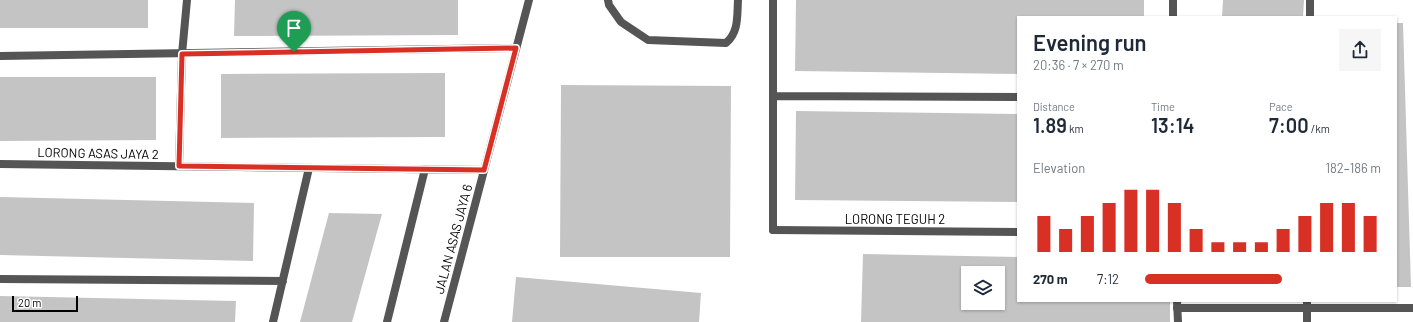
<!DOCTYPE html>
<meta charset="utf-8">
<style>
body{margin:0;font-family:Barlow,sans-serif;background:#f6f6f7;color:#1f2937;height:100vh;display:flex;flex-direction:column;font-size:15px;white-space:nowrap}
*{box-sizing:border-box;margin:0}
p{font-size:13px;color:#747a83}
.icon{flex:none;width:22px;height:22px;fill:none;stroke:currentColor;stroke-width:2;stroke-linecap:round;stroke-linejoin:round}
.map{position:relative;flex:1;overflow:hidden}
.details{position:absolute;left:1017px;top:16px;width:380px;height:286px;display:flex;flex-direction:column;background:#fff;border-radius:0px;box-shadow:0 1px 3px #0004}
.details>*{flex:none}
.buttons{position:absolute;left:961px;top:266px;display:grid;gap:8px}
.buttons a{display:grid;place-items:center;width:44px;height:44px;border-radius:0px;background:#fff;box-shadow:0 1px 3px #0004;font-size:20px}
.scale{position:absolute;left:12px;bottom:10px;width:66px;box-sizing:border-box;padding-left:4px;border:2px solid #000;border-top:0;font-size:11px;line-height:14px;white-space:nowrap;color:#000;-webkit-text-stroke:3px #fff;paint-order:stroke}
.pin{position:absolute;display:grid;place-items:center;width:34px;height:34px;color:#fff;margin:-41px -17px;border-radius:50% 50% 50% 0;rotate:-45deg;box-shadow:0 0 4px #0007}
.pin .icon{rotate:45deg}
.round{display:grid;place-items:center;flex:none;width:42px;height:42px;border-radius:0px;background:#f6f6f7}
.headline{display:flex;align-items:center;justify-content:space-between;height:68px;padding:0 16px}
h1{font-size:22px;font-weight:600;line-height:30px}
.figures{display:grid;grid-template-columns:repeat(3,1fr);gap:6px;height:68px;padding:4px 16px}
.figures div{display:grid;align-content:center}
.figures b{font-size:20px;font-weight:600}
.figures small{font-size:11px;font-weight:400}
.figures p{font-size:11px}
.chart{height:112px;padding:8px 16px}
.chart p{display:flex;justify-content:space-between}
.chart svg{width:100%;height:72px;margin-top:4px;stroke:#d93025;stroke-width:6}
ul{padding:0 16px;list-style:none;font-size:13px}
li{display:grid;grid-template-columns:64px 48px 1fr;align-items:center;height:30px}
li i{height:10px;border-radius:5px;background:#d93025}
.map>svg:first-child{display:block}
</style>
<div class="map">
<svg width="1413" height="322" viewBox="0 0 1413 322">
<rect width="100%" height="100%" fill="#fff"/>
<path fill="#c4c4c4" fill-rule="evenodd" d="M0,0h148v28h-148z
M235,0h223v35l-224,1z
M796,0h348v17h-126v57l-223,-3z
M1223,0h81l-1,17h-81z
M1396,23h7l8,264h-15z
M445,73v64l-224,1v-64z
M0,77h156v63l-156,1z
M561,85l170,1 -1,171h-170z
M796,111l222,3v88l-223,-2z
M0,197l254,6 -1,58 -253,-6z
M329,213l53,1 -30,108h-52z
M863,254l155,3v44h152v21h-309zM968,273h30v30h-30z
M516,277l185,16 -2,29h-187z
M0,296l236,5 -1,21h-235z"/>
<g fill="none" stroke-linecap="round" stroke-linejoin="round">
<path stroke="#555" stroke-width="8" d="M608,0l1,5 12,17 27,18 78,3c13,-11 11,-27 12,-43
M1310,17v-17
M0,56l516,-8
M773,96l245,1
M179,166l3,-112 5,-54
M773,230v-230
M0,279l283,2
M1307,301v21
M1177,308h236
M273,322l36,-154"/>
<path stroke="#555" stroke-width="8" d="M1173,0v17
M0,164l484,6
M773,230l245,2
M1177,301l1,21
M387,322l38,-153
M444,322l85,-322"/>
</g>
<g fill="none" stroke-linecap="round" stroke-linejoin="round">
<defs>
<path id="route" d="M516,48l-32,122 -305,-4 3,-112z"/>
</defs>
<use href="#route" stroke="#fff" stroke-width="8"/>
<use href="#route" stroke="#d93025" stroke-width="5"/>
</g>
<g text-anchor="middle" dominant-baseline="central" stroke-width="3" stroke-linejoin="round" paint-order="stroke">
<g font-size="13" fill="#000" stroke="#fff">
<text transform="translate(98 153) rotate(1)">LORONG ASAS JAYA 2</text>
<text x="895" y="219">LORONG TEGUH 2</text>
<text transform="translate(453 239) rotate(-75)">JALAN ASAS JAYA 6</text>
</g>
</g>
</svg>
<div class="buttons">
<a><svg class="icon" aria-label="layers" viewBox="0 0 24 24"><path d="M12 4l9 5-9 5-9-5zM3 14l9 5 9-5"/></svg></a>
</div>
<div class="scale">20 m</div>
<div class="pin" style="left:294px;top:52px;background:#1e9e55"><svg class="icon" aria-label="arrive" viewBox="0 0 24 24"><path d="M6 21V4h12l-3 4 3 4H6"/></svg></div>
<section class="details">
<div class="headline"><div><h1>Evening run</h1><p>20:36 · 7 × 270 m</p></div><a class="round"><svg class="icon" aria-label="share" viewBox="0 0 24 24"><path d="M12 15V3M7 8l5-5 5 5M5 13v7h14v-7"/></svg></a></div>
<div class="figures">
<div><p>Distance</p><b>1.89<small> km</small></b></div>
<div><p>Time</p><b>13:14</b></div>
<div><p>Pace</p><b>7:00<small> /km</small></b></div>
</div>
<div class="chart"><p><span>Elevation</span>182–186 m</p>
<svg viewBox="0 0 160 44" preserveAspectRatio="none"><path d="M5 44V22M15 44V30M25 44V22M35 44V14M45 44V6M55 44V6M65 44V14M75 44V30M85 44V38M95 44V38M105 44V38M115 44V30M125 44V22M135 44V14M145 44V14M155 44V22"/></svg>
</div>
<ul>
<li><b>270 m</b>7:12<i style="width:58%"></i></li>
</ul>
</section>
</div>
